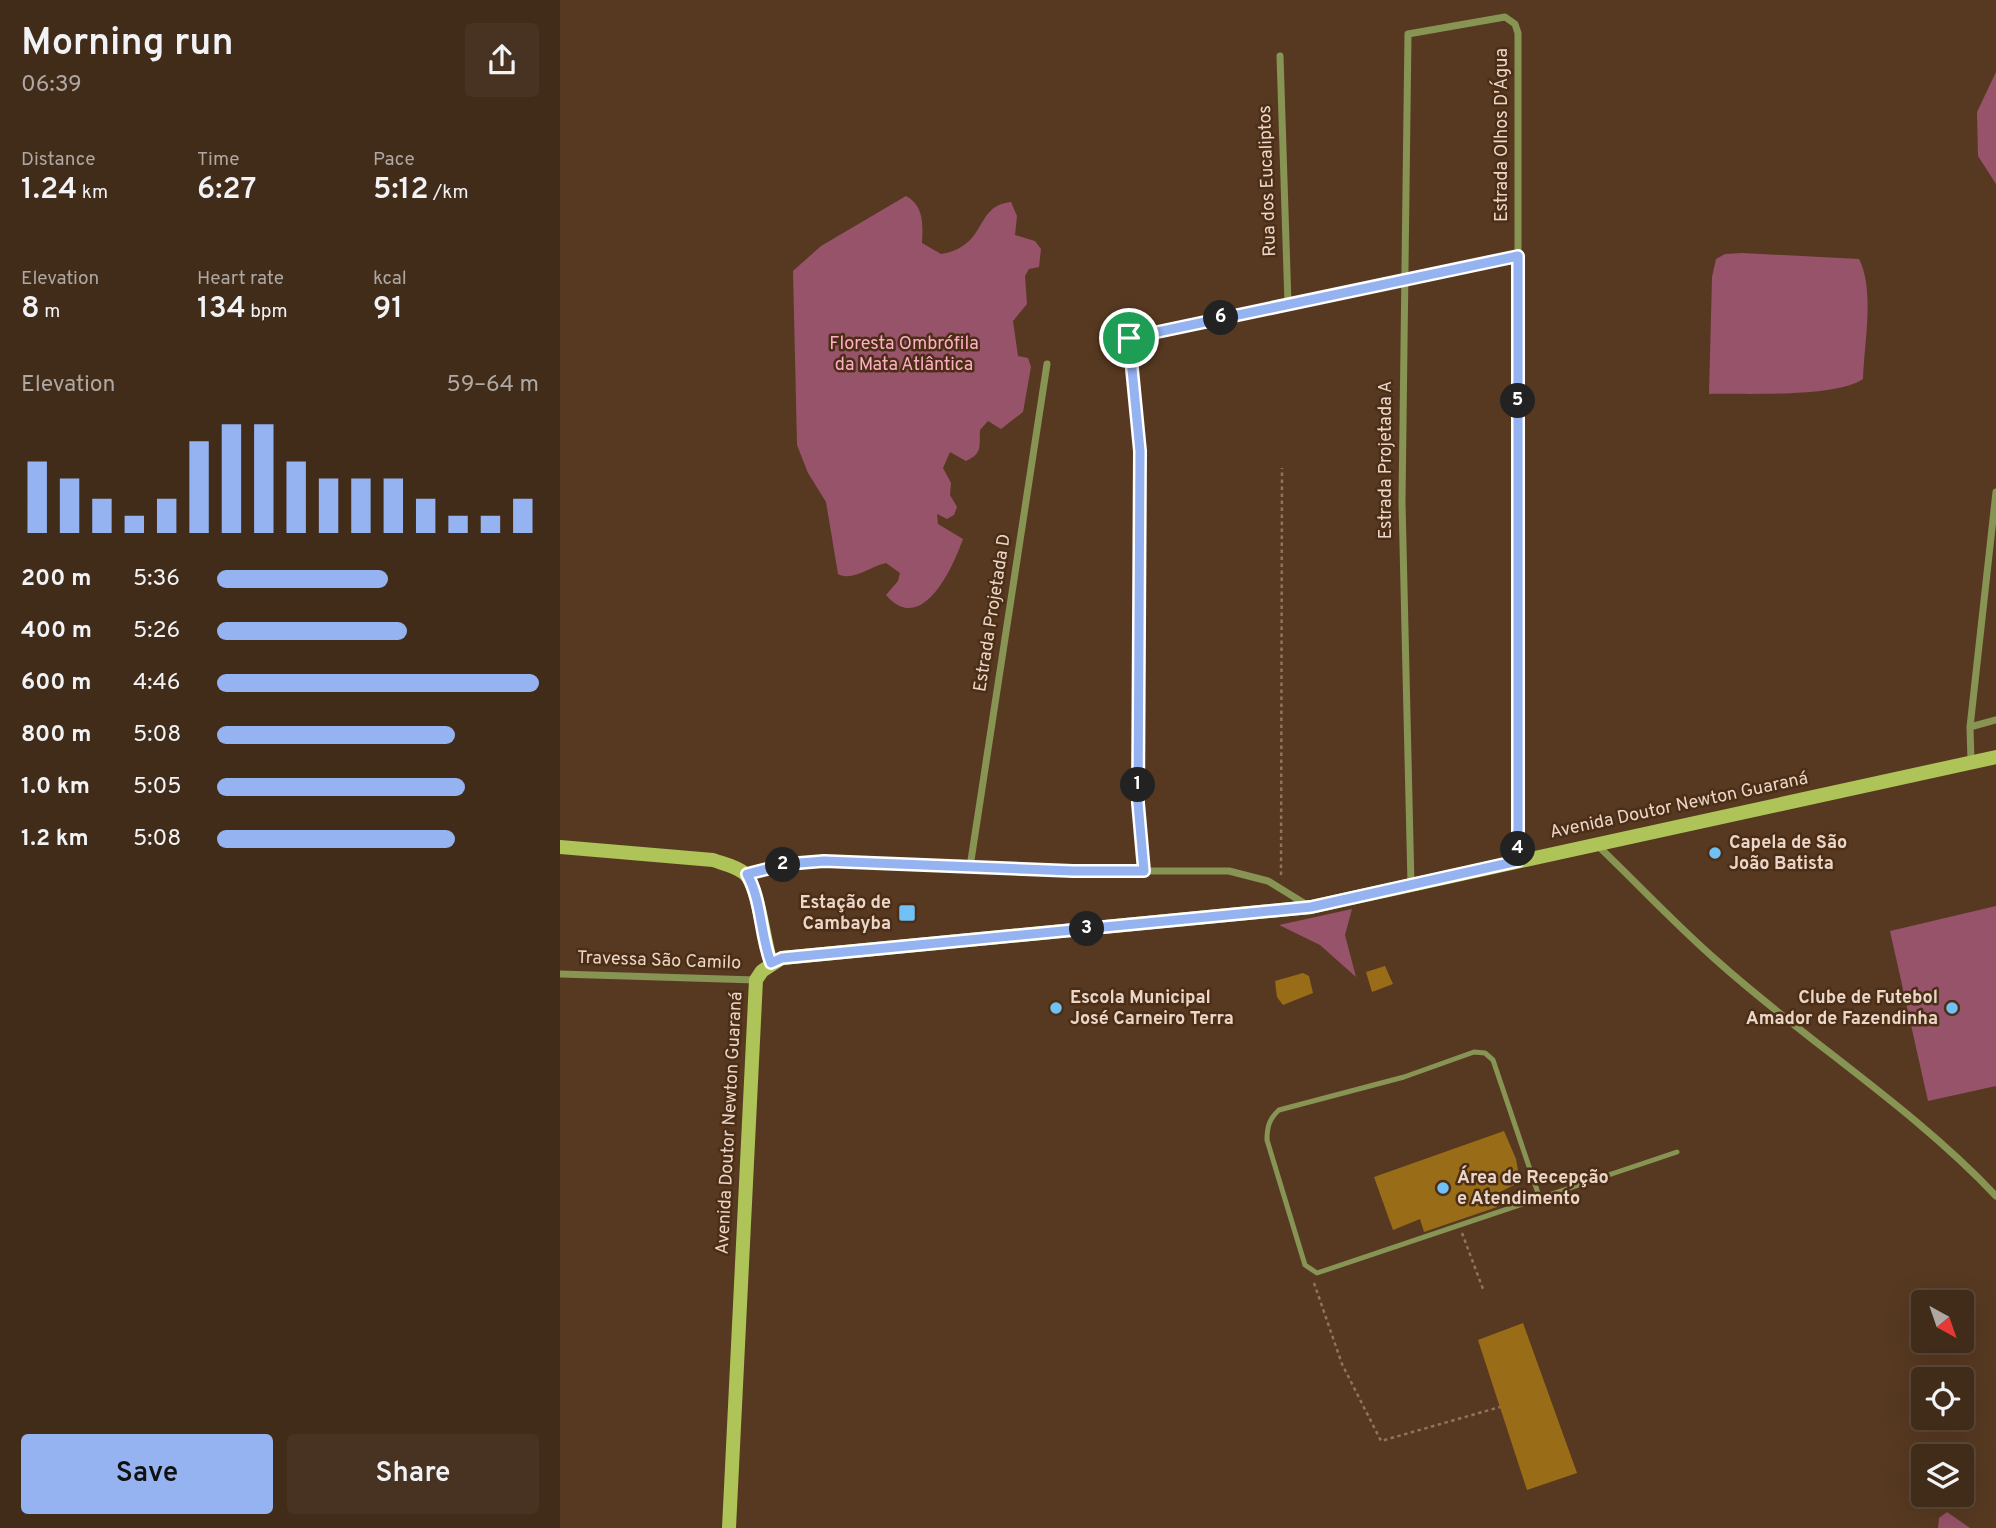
<!DOCTYPE html>
<meta charset="utf-8">
<style>
body{margin:0;font-family:Overpass,sans-serif;background:#483322;color:#f1f3f6;height:100vh;display:flex;flex-direction:column;font-size:26px;white-space:nowrap}
*{box-sizing:border-box;margin:0}
p{font-size:23px;color:#aea7a2}
.icon{flex:none;width:38px;height:38px;fill:none;stroke:currentColor;stroke-width:2;stroke-linecap:round;stroke-linejoin:round}
.map{position:relative;flex:1;overflow:hidden}
.side{display:flex;flex-direction:column;background:#412b19;width:560px}
.side>*{flex:none}
.needle{width:46px;rotate:140deg}
.buttons{position:absolute;left:1351px;top:1290px;display:grid;gap:14px}
.buttons a{display:grid;place-items:center;width:63px;height:63px;border-radius:7px;background:#412b19;box-shadow:0 7px 28px #0002,0 0 0 2px #5a4738;font-size:35px}
.pin{position:absolute;display:grid;place-items:center;width:60px;height:60px;color:#fff;margin:-30px;border:4px solid #fff;border-radius:50%;box-shadow:0 2px 7px #0007}
.km{position:absolute;width:35px;height:35px;margin:-18px;border-radius:50%;background:#222;color:#fff;font-size:19px;line-height:35px;text-align:center}
.round{display:grid;place-items:center;flex:none;width:74px;height:74px;border-radius:7px;background:#483322}
.headline{display:flex;align-items:center;justify-content:space-between;height:119px;padding:0 21px}
h1{font-size:38px;font-weight:600;line-height:52px}
.figures{display:grid;grid-template-columns:repeat(3,1fr);gap:10px;height:119px;padding:7px 21px}
.figures div{display:grid;align-content:center}
.figures b{font-size:30px;font-weight:600}
.figures small{font-size:19px;font-weight:400}
.figures p{font-size:19px}
.chart{height:196px;padding:14px 21px}
.chart p{display:flex;justify-content:space-between}
.chart svg{width:100%;height:126px;margin-top:7px;stroke:#95b2f1;stroke-width:6}
.cta{display:flex;gap:14px;margin-top:auto;padding:14px 21px}
.cta a{flex:1;height:80px;border-radius:7px;background:#95b2f1;color:#111;font-size:28px;font-weight:600;line-height:80px;text-align:center}
.cta a+a{background:#483322;color:#f1f3f6}
ul{padding:0 21px;list-style:none;font-size:23px}
li{display:grid;grid-template-columns:112px 84px 1fr;align-items:center;height:52px}
li i{height:18px;border-radius:9px;background:#95b2f1}
main{display:flex;flex:1;min-height:0}
.map>svg:first-child{display:block}
</style>
<main>
<section class="side">
<div class="headline"><div><h1>Morning run</h1><p>06:39</p></div><a class="round"><svg class="icon" aria-label="share" viewBox="0 0 24 24"><path d="M12 15V3M7 8l5-5 5 5M5 13v7h14v-7"/></svg></a></div>
<div class="figures">
<div><p>Distance</p><b>1.24<small> km</small></b></div>
<div><p>Time</p><b>6:27</b></div>
<div><p>Pace</p><b>5:12<small> /km</small></b></div>
</div>
<div class="figures">
<div><p>Elevation</p><b>8<small> m</small></b></div>
<div><p>Heart rate</p><b>134<small> bpm</small></b></div>
<div><p>kcal</p><b>91</b></div>
</div>
<div class="chart"><p><span>Elevation</span>59–64 m</p>
<svg viewBox="0 0 160 44" preserveAspectRatio="none"><path d="M5 44V19M15 44V25M25 44V32M35 44V38M45 44V32M55 44V12M65 44V6M75 44V6M85 44V19M95 44V25M105 44V25M115 44V25M125 44V32M135 44V38M145 44V38M155 44V32"/></svg>
</div>
<ul>
<li><b>200 m</b>5:36<i style="width:53%"></i></li>
<li><b>400 m</b>5:26<i style="width:59%"></i></li>
<li><b>600 m</b>4:46<i style="width:100%"></i></li>
<li><b>800 m</b>5:08<i style="width:74%"></i></li>
<li><b>1.0 km</b>5:05<i style="width:77%"></i></li>
<li><b>1.2 km</b>5:08<i style="width:74%"></i></li>
</ul>
<div class="cta"><a>Save</a><a>Share</a></div>
</section>
<div class="map">
<svg width="1436" height="1528" viewBox="0 0 1436 1528">
<rect width="100%" height="100%" fill="#573921"/>
<path fill="#96536a" d="M1436,72v112l-18,-28 -1,-44z
M346,196c18,10 17,28 16,47l19,11c48,-8 32,-48 70,-52l6,14 -2,19 20,6 6,8 -2,18 -10,2 -4,7 2,28 -14,17 5,35 10,2 3,9 -8,45 -22,17 -13,-8 -8,9c-1,17 3,23 -14,31l-16,-9 -7,16 8,15 -1,12 7,12 -3,8 -7,4 -10,-5 1,10 25,15c-10,28 -41,98 -77,56l12,-14 2,-8 -14,-10c-15,3 -34,19 -48,11l-12,-72 -18,-29 -11,-28 -4,-174 28,-25z
M1182,253l117,6c16,31 5,85 4,120 -28,19 -117,14 -154,15l3,-117 4,-18 9,-5z
M1436,906v180l-68,15 -38,-170z
M792,909l-7,26 11,42 -36,-32 -41,-20z
M1387,1512l23,16h-32l1,-10z"/>
<path fill="#996d17" d="M825,966l8,18 -21,8 -6,-20z
M743,973l6,3 4,17 -30,12 -6,-8 -2,-16z
M944,1131l12,28 4,23 -24,12 1,13 -73,25 -4,-13 -27,11 -19,-53z
M963,1323l54,150 -50,17 -49,-150z"/>
<g fill="none" stroke-linecap="round" stroke-linejoin="round">
<path stroke="#8e7460" stroke-width="2.5" stroke-dasharray="3.5 3.5" stroke-linecap="butt" d="M721,875l1,-407
M902,1233l21,56
M754,1283l28,81 39,77 119,-34"/>
<path stroke="#879454" stroke-width="5" d="M980,1199l-47,-139 -8,-7 -11,-1 -70,25 -125,33c-10,9 -12,17 -12,30l38,125 12,8 360,-121"/>
<path stroke="#879454" stroke-width="7" d="M720,56l8,248
M1410,727l26,-235
M1411,762l-1,-35 26,-7
M1036,844c40,38 78,79 119,115 91,82 197,148 281,237
M410,867l77,-503
M585,871l-7,-68 2,-352 -11,-113 389,-82
M187,874l40,-10 37,-3 249,10h156l39,10 39,24
M851,885l-9,-383 6,-468 97,-17 10,7 3,9v828
M0,974l196,6"/>
<path stroke="#aec358" stroke-width="14" d="M0,847l153,13c11,4 23,6 31,13 14,10 20,69 27,90
M169,1528l27,-548 6,-9 20,-13 529,-51 685,-150"/>
</g>
<g fill="none" stroke-linecap="round" stroke-linejoin="round">
<defs>
<path id="route" d="M958,256v605l-207,46 -529,51 -11,5c-11,-29 -9,-62 -24,-89l40,-10 37,-3 249,10h71l-6,-68 2,-352 -11,-113z"/>
</defs>
<use href="#route" stroke="#fff" stroke-width="14"/>
<use href="#route" stroke="#95b2f1" stroke-width="9"/>
</g>
<g fill="#71c1f5" stroke="#4c2e16" stroke-width="2.5">
<circle cx="1155" cy="853" r="7"/>
<rect x="338" y="904" width="18" height="18" rx="3.5"/>
<circle cx="496" cy="1008" r="7"/>
<circle cx="1392" cy="1008" r="7"/>
<circle cx="883" cy="1188" r="7"/>
</g>
<g text-anchor="middle" dominant-baseline="central" stroke-width="5" stroke-linejoin="round" paint-order="stroke">
<g font-size="18" fill="#ead7c9" stroke="#4c2e16">
<text transform="translate(942 135) rotate(-90)">Estrada Olhos D'Água</text>
<text transform="translate(708 181) rotate(-92)">Rua dos Eucaliptos</text>
<text transform="translate(826 460) rotate(-90)">Estrada Projetada A</text>
<text transform="translate(433 613) rotate(-81)">Estrada Projetada D</text>
<text transform="translate(1119 806) rotate(-12)">Avenida Doutor Newton Guaraná</text>
<text transform="translate(99 961) rotate(2)">Travessa São Camilo</text>
<text transform="translate(170 1123) rotate(-87)">Avenida Doutor Newton Guaraná</text>
</g>
<g font-size="18" fill="#ffadc7" stroke="#4c2e16">
<text x="344" y="344">Floresta Ombrófila<tspan x="344" dy="21">da Mata Atlântica</tspan></text>
</g>
<g font-size="18" font-weight="bold" fill="#ead7c9" stroke="#4c2e16" text-anchor="start">
<text x="1169" y="843">Capela de São<tspan x="1169" dy="21">João Batista</tspan></text>
<text x="331" y="903" text-anchor="end">Estação de<tspan x="331" dy="21">Cambayba</tspan></text>
<text x="510" y="998">Escola Municipal<tspan x="510" dy="21">José Carneiro Terra</tspan></text>
<text x="1378" y="998" text-anchor="end">Clube de Futebol<tspan x="1378" dy="21">Amador de Fazendinha</tspan></text>
<text x="897" y="1178">Área de Recepção<tspan x="897" dy="21">e Atendimento</tspan></text>
</g>
</g>
</svg>
<div class="buttons">
<a><svg class="needle" viewBox="-14 -14 28 28"><path d="M0-13l5 13h-10z" fill="#e53935"/><path d="M0 13l5-13h-10z" fill="#aea7a2"/></svg></a>
<a><svg class="icon" aria-label="locate" viewBox="0 0 24 24"><circle cx="12" cy="12" r="6"/><path d="M12 2v4M12 18v4M2 12h4M18 12h4"/></svg></a>
<a><svg class="icon" aria-label="layers" viewBox="0 0 24 24"><path d="M12 4l9 5-9 5-9-5zM3 14l9 5 9-5"/></svg></a>
</div>
<div class="pin" style="left:569px;top:338px;background:#1e9e55"><svg class="icon" aria-label="arrive" viewBox="0 0 24 24"><path d="M6 21V4h12l-3 4 3 4H6"/></svg></div>
<b class="km" style="left:578px;top:785px">1</b>
<b class="km" style="left:223px;top:865px">2</b>
<b class="km" style="left:527px;top:929px">3</b>
<b class="km" style="left:958px;top:849px">4</b>
<b class="km" style="left:958px;top:401px">5</b>
<b class="km" style="left:661px;top:318px">6</b>
</div>
</main>
